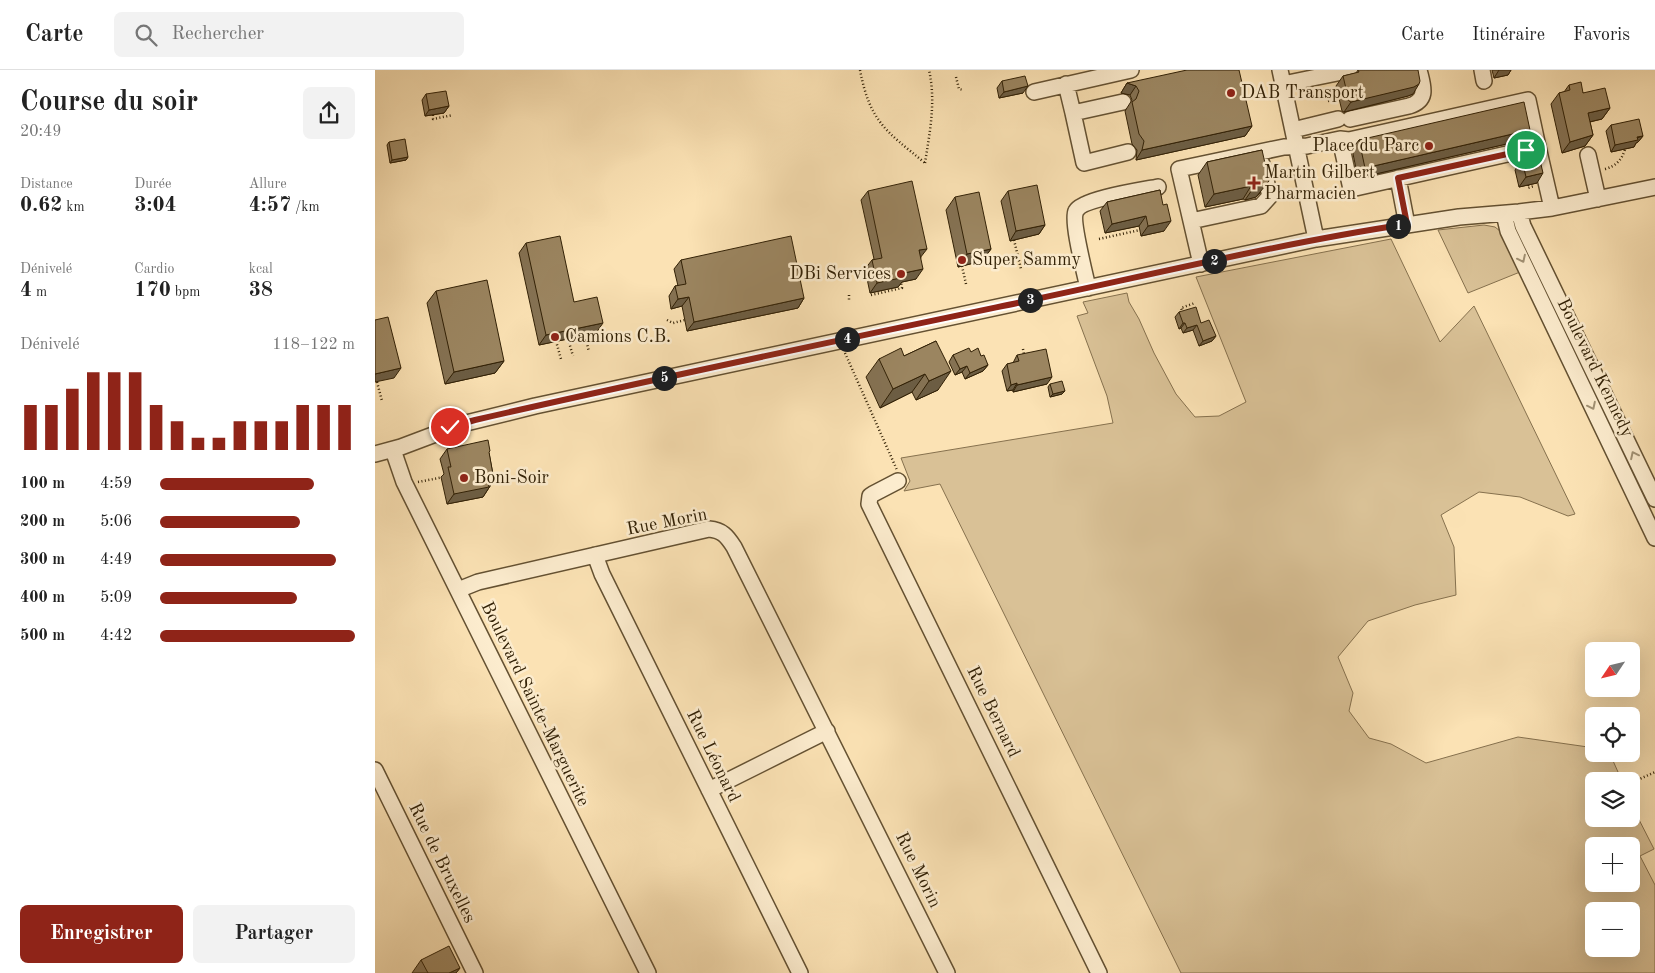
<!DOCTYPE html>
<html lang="fr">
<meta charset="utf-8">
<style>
body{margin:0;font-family:"Old Standard TT",serif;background:#f2f2f2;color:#222;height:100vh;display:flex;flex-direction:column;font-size:19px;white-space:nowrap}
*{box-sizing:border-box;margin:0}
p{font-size:16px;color:#767676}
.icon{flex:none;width:28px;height:28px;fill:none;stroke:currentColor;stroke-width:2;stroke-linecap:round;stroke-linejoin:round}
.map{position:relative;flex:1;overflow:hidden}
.details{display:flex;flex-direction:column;background:#fff;width:375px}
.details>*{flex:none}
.needle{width:32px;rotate:235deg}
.buttons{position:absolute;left:1210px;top:572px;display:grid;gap:10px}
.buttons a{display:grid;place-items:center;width:55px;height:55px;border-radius:8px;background:#fff;box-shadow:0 5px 20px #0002;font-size:25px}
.pin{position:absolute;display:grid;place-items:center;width:42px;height:42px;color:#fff;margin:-21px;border:2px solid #fff;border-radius:50%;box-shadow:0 1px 5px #0007}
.km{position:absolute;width:25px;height:25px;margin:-12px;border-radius:50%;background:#222;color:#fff;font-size:14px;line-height:25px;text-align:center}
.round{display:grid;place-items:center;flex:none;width:52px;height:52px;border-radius:8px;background:#f2f2f2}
.headline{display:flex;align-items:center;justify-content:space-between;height:85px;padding:0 20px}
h1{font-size:28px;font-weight:600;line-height:38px}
.figures{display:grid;grid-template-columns:repeat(3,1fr);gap:8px;height:85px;padding:5px 20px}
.figures div{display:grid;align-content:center}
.figures b{font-size:21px;font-weight:600}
.figures small{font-size:14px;font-weight:400}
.figures p{font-size:14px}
.chart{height:140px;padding:10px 20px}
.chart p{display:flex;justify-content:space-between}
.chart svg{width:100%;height:90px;margin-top:5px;stroke:#8f2418;stroke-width:6}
.action{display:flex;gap:10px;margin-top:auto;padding:10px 20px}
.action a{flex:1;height:58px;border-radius:8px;background:#8f2418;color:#fff;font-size:20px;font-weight:600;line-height:58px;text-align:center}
.action a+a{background:#f2f2f2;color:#222}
ul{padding:0 20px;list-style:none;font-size:16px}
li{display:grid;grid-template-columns:80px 60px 1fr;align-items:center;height:38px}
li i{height:12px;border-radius:6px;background:#8f2418}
header{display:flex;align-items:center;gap:30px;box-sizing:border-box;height:70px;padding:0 25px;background:#fff;border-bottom:1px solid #e0e0e0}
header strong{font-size:24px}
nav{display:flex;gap:28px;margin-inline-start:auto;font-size:18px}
.search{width:350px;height:45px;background:#f2f2f2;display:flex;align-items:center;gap:12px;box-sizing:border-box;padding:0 18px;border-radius:8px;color:#767676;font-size:19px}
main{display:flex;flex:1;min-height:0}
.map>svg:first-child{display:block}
</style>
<header>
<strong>Carte</strong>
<div class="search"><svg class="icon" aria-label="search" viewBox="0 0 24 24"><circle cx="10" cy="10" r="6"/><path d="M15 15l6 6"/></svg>Rechercher</div>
<nav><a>Carte</a><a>Itinéraire</a><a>Favoris</a></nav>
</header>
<main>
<section class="details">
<div class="headline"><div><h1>Course du soir</h1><p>20:49</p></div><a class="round"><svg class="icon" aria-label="share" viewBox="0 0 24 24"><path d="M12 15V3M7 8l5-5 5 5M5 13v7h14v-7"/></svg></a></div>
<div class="figures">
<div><p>Distance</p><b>0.62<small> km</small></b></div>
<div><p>Durée</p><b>3:04</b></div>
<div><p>Allure</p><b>4:57<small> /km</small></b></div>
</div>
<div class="figures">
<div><p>Dénivelé</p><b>4<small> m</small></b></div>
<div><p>Cardio</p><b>170<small> bpm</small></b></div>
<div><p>kcal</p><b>38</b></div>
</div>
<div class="chart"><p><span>Dénivelé</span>118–122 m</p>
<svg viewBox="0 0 160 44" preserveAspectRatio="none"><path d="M5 44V22M15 44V22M25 44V14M35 44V6M45 44V6M55 44V6M65 44V22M75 44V30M85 44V38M95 44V38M105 44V30M115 44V30M125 44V30M135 44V22M145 44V22M155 44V22"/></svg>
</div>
<ul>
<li><b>100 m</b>4:59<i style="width:79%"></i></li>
<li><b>200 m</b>5:06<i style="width:72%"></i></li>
<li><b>300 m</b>4:49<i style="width:90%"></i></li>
<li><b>400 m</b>5:09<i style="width:70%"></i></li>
<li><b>500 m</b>4:42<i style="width:100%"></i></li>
</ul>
<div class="action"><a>Enregistrer</a><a>Partager</a></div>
</section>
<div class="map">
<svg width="1280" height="903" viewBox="0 0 1280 903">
<rect width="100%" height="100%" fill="#fbe2b4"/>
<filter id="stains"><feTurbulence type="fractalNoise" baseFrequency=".004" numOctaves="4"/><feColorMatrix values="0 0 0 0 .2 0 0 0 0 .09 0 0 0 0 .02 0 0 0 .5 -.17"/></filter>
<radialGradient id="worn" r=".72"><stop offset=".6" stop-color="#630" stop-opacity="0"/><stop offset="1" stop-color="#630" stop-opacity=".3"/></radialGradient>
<path fill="#d9c196" stroke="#86714e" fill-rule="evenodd" d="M1109,155l11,2 5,4 20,41 -52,21 -30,-63z
M1016,169l49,103 34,-36 101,208 -7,2 -48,-19 -41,-5 -38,23 13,32 2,48 -41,10 -47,16 -30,36 15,36 -4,18 20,27 22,6 35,19 92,-26 70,10 6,-2v9h16l12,27h-28v38h37v-15l23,45 -14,7 15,29v88h-474l-241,-489 -36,7 6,-10 -9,-23 212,-35 -6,-27 -30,-80 11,-3 -5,-11 44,-9 2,9 10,17 15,34 22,41 19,23 24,-1 27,-14 -50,-125zM1219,776h37v38h-37zM1256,841v38h-37v-38z"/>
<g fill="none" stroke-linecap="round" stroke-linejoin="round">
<defs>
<path id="minor" d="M905,0l36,169
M1107,0l2,11
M691,14l7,29 50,-11
M908,14l69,-14
M659,22l97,-22
M698,43l11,50 44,-11
M975,49l59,-13c20,-6 14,-20 10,-36
M918,60l45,-11
M965,69l9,1 179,-40 10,47
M1213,85l10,44
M1023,108l9,47
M1144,142l4,14 132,273
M1129,144l4,17 147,307
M816,151l70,-15 9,-10 -8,-32
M826,194l-22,-95 105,-22 23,-1 33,-7 11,50 187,-42 14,61
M713,218c-3,-14 -17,-68 -12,-77 6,-12 67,-21 82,-24
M18,380l11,32 244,491
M0,384l26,-7 61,-23 73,-18 781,-167 143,-22 60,-5 33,-4 103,-21
M523,411l-25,13 -3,2 -1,8 230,469
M220,485l7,19 198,399
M83,520l20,-8 231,-53c13,1 18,7 25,18l213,426
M0,700l100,203
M334,720l118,-59"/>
</defs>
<use href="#minor" stroke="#645132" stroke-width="18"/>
<path stroke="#322106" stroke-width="2.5" stroke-dasharray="1 2.5" stroke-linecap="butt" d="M485,0c10,52 26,61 65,93
M581,7l3,12 4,1
M953,31l11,-3
M58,45v4l20,-4
M550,93c5,-32 11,-62 4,-93
M1230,99c11,-3 17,-9 20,-20
M1153,115v3l6,-2
M724,169l41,-9
M639,170l7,29
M587,196l4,18
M474,225v5
M496,225l31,-7 -1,-6
M808,243l-2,-5 14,-5
M292,250l6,3 12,-3
M210,265l4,17
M193,269l5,17
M181,271l5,18
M648,279l1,6
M470,283l52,117
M2,312l5,19
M43,412l26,-5
M1256,713l24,-11"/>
<use href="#minor" stroke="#fcecce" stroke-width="15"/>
</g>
<path fill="#857253" stroke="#322106" d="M983,0l55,24 -5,2 -64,16 -2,-1 -6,-25 7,-10 13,-3z
M1117,0h19l-3,5 -14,3z
M627,11l21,12 -24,5 -2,-10z
M752,13l125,43 -7,10 -109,24 1,-10 -5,-6 -7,-33 7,-11 -2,-5 -9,-2z
M1194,15l41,23 -8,11 -12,3 3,13 -8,11 -23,7 -11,-49 8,-11 5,-1z
M51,24l23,12 -5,7 -19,3 -3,-16z
M1236,55l32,11 -5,6 -2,1 -2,4 -23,5 -5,-21z
M984,70h165l-166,38 -6,-29z
M14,72l19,15 -2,3 -16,3 -3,-18z
M887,80l-2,43 -4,4 -11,3 -2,-1 -38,8 -7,-32 9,-13z
M1147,90l15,23 -18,4 -4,-17z
M785,120l4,41 -23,5 -2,-10 -34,7 -5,-22 7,-9z
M493,121l53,66 -5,22 -14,3 -4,5 -28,6 -5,-24 7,-9 2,-1 -13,-59z
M633,121l37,34 -6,9 -29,7 -9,-40z
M580,127l36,52 -9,12 -24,6 -12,-57z
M151,173l48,59 22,31 -57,12 -20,-92z
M306,190l123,38 -6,10 -111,23 -5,-25 -11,3 -2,-13 6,-10h3l-4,-17z
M61,221l68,70 -9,12 -50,11 -18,-81z
M804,242l22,11 15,13 -4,5 -13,5 -6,-16 -10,3 -2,-5 -2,1 -4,-12z
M561,271l2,49 -22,10 -4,-8 -32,16 -14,-31 13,-18 25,-3z
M596,282l10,4 7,9 -5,6 -18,8 -3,-7 -7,3 -6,-13 4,-7z
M642,285l30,29 -34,8v-2l-6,1 -5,-20 5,-7 6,-1z
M675,314l12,10 -12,3 -2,-10z
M72,379l42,4 5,27 -11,17 -36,7 -6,-27 3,-3 -4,-15z
M46,890l39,8 -4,5h-44z"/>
<path fill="#6c5d43" stroke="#322106" d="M1124,0h12l-3,5 -14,3z
M752,13l9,3 -6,9 -9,-2z
M1044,14l-6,10 -5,2 -64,16 7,-10z
M653,16l-5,7 -24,5 5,-6z
M74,36l-5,7 -19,3 4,-6z
M1235,38l-8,11 -22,5 8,-11z
M877,56l-7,10 -109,24 6,-10z
M1155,60l-6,10 -166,38 7,-10z
M1218,65l-8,11 -23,7 8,-11z
M1268,66l-5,6 -2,1 -2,4 -23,5 4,-7z
M33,87l-2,3 -16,3 2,-3z
M1168,103l-6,10 -18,4 7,-10z
M894,111l-13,16 -11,3 9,-13z
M876,116l-8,13 -38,8 9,-13z
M771,146l-7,10 -34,7 7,-9z
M796,151l-7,10 -23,5 7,-10z
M670,155l-6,9 -29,7 6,-10z
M552,179l-7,9 -1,-8z
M616,179l-9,12 -24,6 9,-13z
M548,199l-7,10 -14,3 -4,5 -28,6 7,-10 27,-10z
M314,227l-7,9 -11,3 7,-10z
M429,228l-6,10 -111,23 7,-9z
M228,253l-7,10 -57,12 7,-10z
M808,253h2l-4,5 -2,1z
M822,255l-4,5 -10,3 4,-5z
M841,266l-4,5 -13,5 4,-5z
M129,291l-9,12 -50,11 9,-12z
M613,295l-5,6 -18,8 5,-6z
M592,296l-5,6 -7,3 5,-6z
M26,298l-7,10 -19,4v-8z
M576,301l-13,19 -22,10 13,-19z
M550,304l-13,18 -32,16 13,-19z
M677,307l-5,7 -34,8 4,-7z
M642,313l-4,7 -6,1 4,-6z
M690,321l-3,3 -12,3 3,-3z
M119,410l-11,17 -36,7 7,-10 34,-13z
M85,898l-4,5h-7z"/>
<path fill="#9b8560" stroke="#322106" d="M812,0h52l13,56 -110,24 2,-9 -5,-7 -7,-32 4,-3 3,-8 -3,-5 -9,-3z
M983,0h60l2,11 -1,3 -5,3 -63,15 -2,-1 -6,-25 16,-4z
M650,6l3,10 -24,6 -2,-11z
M1206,12l2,11 22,-5 5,20 -22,5 5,22 -23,7 -11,-49 11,-3 -1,-5z
M71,21l3,15 -20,4 -3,-16z
M1149,32l6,28 -165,38 -6,-28z
M1264,49l4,17 -6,1 1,3 -23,5 -4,-20z
M30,69l3,18 -16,3 -3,-18z
M887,80l7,31 -4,4 -11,2 -3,-1 -37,8 -7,-32z
M1164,86l4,17 -17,4 -4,-17z
M537,111l15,68 -8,1 4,19 -19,4 1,4 -28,6 -5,-23 10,-2 -14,-67z
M662,115l8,40 -29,6 -8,-40z
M785,120l3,15 4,-1 4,17 -23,5 -2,-10 -34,8 -5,-22z
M604,122l12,57 -24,5 -12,-57z
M185,166l14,66 23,-5 6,26 -57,12 -20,-92z
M416,166l13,62 -110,24 -5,-25 -11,2 -3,-13 11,-2 -5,-24z
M112,210l17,81 -50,11 -18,-81z
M821,237l5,16 8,-3 7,16 -13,5 -6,-16 -10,3 -2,-5h-2l-4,-11z
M13,247l13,51 -26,6v-54z
M561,271l15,30 -22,10 -4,-7 -32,15 -14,-30 22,-11 3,8z
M594,278l2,4 7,-4 3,8 3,-1 4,10 -18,8 -3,-7 -7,3 -7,-14z
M671,279l6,28 -35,8v-2l-6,2 -4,-21 12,-3 -2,-6z
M687,311l3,10 -12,3 -3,-10z
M113,370l2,11 -1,1 5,28 -6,1 1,6 -35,7 -6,-27h3l-4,-18z
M74,876l11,22 -11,5h-21l-7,-13z"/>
<defs><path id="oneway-chevron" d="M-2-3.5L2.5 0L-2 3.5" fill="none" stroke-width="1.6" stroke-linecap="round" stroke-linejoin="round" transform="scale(1.25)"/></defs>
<g stroke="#a19174">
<use href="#oneway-chevron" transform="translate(1147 189) rotate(64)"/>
<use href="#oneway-chevron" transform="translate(1217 336) rotate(64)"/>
<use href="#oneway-chevron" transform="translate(1259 385) rotate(-116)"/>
</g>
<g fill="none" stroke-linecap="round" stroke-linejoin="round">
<defs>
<path id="route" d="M75,357l25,-7c182,-42 365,-80 547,-118 128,-27 255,-58 385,-78l-9,-46 128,-28"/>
</defs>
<use href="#route" stroke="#fff" stroke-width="10"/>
<use href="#route" stroke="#8f2418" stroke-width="6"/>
</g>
<g fill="#8f2418" stroke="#fcecce" stroke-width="2">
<circle cx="856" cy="23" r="5"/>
<circle cx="1054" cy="76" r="5"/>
<path d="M876.5 105.5h5v5h5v5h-5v5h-5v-5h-5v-5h5z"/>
<circle cx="587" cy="190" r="5"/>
<circle cx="526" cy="204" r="5"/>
<circle cx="180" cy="267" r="5"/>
<circle cx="89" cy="408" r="5"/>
</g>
<g text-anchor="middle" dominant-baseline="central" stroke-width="5" stroke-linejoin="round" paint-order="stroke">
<g font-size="18" fill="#322106" stroke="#fcecce" text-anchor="start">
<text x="866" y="23">DAB Transport</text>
<text x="1044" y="76" text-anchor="end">Place du Parc</text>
<text x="889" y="103">Martin Gilbert<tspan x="889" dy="21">Pharmacien</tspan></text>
<text x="597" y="190">Super Sammy</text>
<text x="516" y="204" text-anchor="end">DBi Services</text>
<text x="190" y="267">Camions C.B.</text>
<text x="99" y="408">Boni-Soir</text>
</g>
<g font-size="18" fill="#322106" stroke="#fcecce">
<text transform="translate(1220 298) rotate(64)">Boulevard Kennedy</text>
<text transform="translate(292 452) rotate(-11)">Rue Morin</text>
<text transform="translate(160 634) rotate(64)">Boulevard Sainte-Marguerite</text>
<text transform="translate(618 642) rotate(64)">Rue Bernard</text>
<text transform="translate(338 686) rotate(64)">Rue Léonard</text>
<text transform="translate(67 793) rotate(64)">Rue de Bruxelles</text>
<text transform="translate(543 800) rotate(64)">Rue Morin</text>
</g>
</g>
<rect width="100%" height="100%" filter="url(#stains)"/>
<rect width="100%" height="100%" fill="url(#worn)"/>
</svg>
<div class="buttons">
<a><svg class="needle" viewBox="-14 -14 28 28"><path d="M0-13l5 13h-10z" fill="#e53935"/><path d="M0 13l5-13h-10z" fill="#767676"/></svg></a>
<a><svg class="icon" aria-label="locate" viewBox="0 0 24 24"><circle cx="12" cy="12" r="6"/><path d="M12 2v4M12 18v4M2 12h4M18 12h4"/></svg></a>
<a><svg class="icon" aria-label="layers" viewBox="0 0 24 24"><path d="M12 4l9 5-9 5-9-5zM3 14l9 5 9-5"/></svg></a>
<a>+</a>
<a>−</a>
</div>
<div class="pin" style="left:1151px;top:80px;background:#1e9e55"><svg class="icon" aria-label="arrive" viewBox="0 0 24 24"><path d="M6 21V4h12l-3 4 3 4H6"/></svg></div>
<div class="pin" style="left:75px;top:357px;background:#d93025"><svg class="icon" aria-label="check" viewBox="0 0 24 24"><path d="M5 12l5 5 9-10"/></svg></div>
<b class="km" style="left:1023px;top:156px">1</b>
<b class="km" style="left:839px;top:191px">2</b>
<b class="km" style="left:655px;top:230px">3</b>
<b class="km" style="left:472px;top:269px">4</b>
<b class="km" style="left:289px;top:308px">5</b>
</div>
</main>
